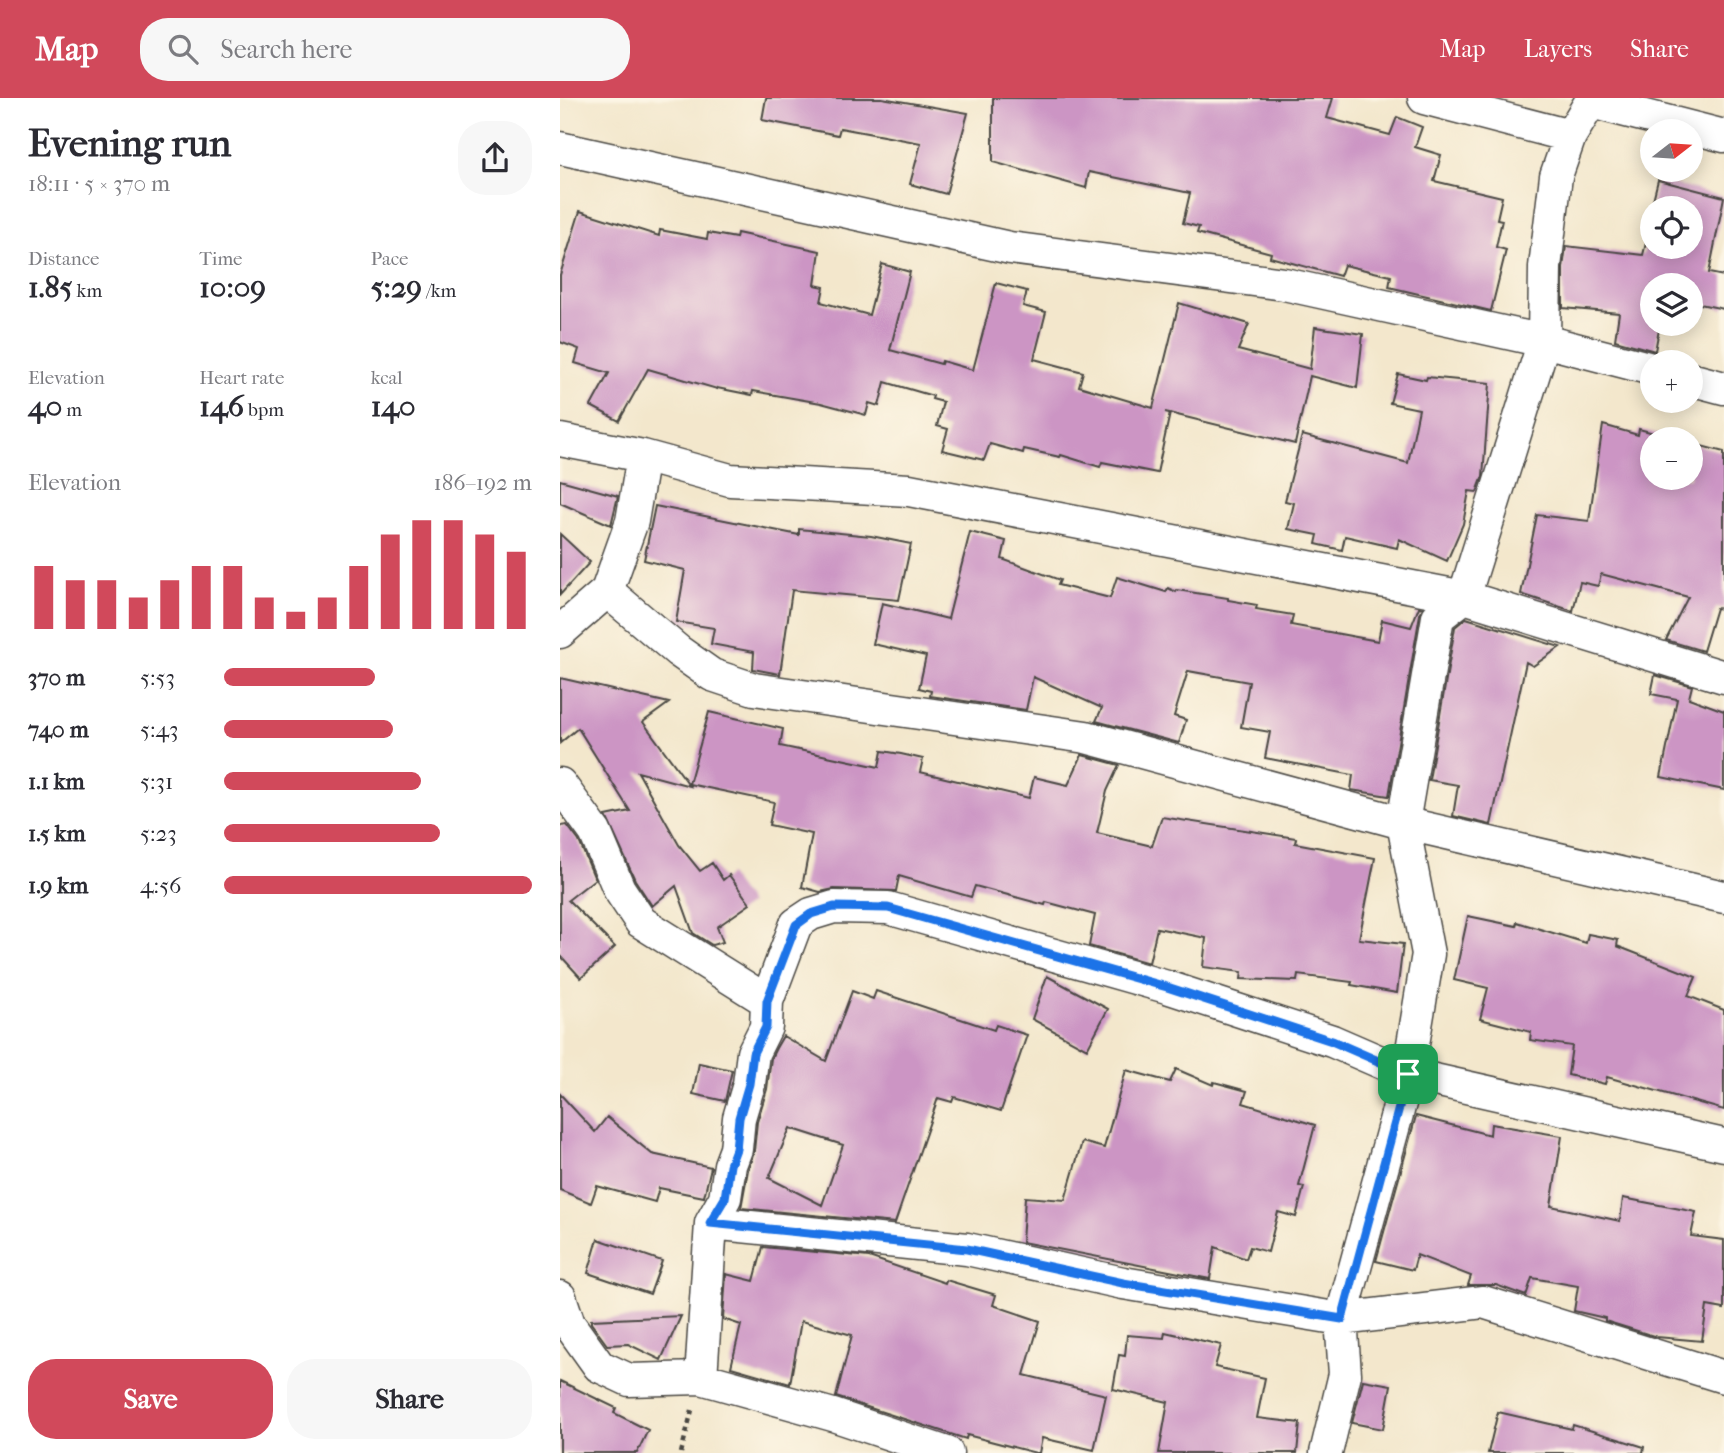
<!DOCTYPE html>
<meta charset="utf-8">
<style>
body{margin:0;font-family:"IM FELL French Canon",serif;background:#f7f7f7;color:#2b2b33;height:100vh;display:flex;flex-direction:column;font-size:26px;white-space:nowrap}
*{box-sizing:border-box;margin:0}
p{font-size:23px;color:#7c7c81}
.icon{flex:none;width:38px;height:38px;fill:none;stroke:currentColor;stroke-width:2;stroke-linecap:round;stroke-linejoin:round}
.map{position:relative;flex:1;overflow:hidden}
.drawer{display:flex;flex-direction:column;background:#fff;width:560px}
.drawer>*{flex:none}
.needle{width:46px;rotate:73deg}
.buttons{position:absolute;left:1080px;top:21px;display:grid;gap:14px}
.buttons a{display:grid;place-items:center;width:63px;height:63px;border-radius:50%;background:#fff;box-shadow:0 4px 18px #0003;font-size:35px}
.pin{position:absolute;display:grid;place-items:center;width:60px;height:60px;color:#fff;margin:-30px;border-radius:14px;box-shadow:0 4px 10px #0006}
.round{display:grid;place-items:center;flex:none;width:74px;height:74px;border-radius:28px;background:#f7f7f7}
.head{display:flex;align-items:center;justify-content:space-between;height:119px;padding:0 28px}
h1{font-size:38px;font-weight:800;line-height:52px}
.stats{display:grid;grid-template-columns:repeat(3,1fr);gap:10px;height:119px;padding:7px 28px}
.stats div{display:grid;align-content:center}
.stats b{font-size:30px;font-weight:800}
.stats small{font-size:19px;font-weight:400}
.stats p{font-size:19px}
.chart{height:196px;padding:14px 28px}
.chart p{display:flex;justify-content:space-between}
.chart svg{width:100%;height:126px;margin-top:7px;stroke:#d1495b;stroke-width:6}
.cta{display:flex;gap:14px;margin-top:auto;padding:14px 28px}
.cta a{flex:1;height:80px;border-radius:28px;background:#d1495b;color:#fff;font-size:28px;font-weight:800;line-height:80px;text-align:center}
.cta a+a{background:#f7f7f7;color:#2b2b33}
ul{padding:0 28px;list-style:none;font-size:23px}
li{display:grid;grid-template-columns:112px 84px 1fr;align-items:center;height:52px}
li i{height:18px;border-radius:9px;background:#d1495b}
header{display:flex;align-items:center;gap:42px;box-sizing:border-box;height:98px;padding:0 35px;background:#d1495b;color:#fff}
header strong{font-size:33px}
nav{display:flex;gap:38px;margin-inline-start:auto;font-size:24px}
.search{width:490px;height:63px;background:#f7f7f7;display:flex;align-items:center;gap:18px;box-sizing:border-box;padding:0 24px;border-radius:28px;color:#7c7c81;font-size:26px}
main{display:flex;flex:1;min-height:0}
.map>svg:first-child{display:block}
</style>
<header>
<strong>Map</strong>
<div class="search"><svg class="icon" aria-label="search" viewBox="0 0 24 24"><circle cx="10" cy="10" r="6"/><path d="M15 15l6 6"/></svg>Search here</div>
<nav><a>Map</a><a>Layers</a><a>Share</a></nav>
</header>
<main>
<section class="drawer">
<div class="head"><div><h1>Evening run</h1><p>18:11 · 5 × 370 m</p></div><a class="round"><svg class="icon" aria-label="share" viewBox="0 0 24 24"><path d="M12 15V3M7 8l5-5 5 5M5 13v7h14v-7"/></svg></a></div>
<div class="stats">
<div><p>Distance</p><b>1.85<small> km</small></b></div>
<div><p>Time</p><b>10:09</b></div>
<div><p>Pace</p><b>5:29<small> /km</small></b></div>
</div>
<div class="stats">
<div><p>Elevation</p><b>40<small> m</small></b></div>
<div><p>Heart rate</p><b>146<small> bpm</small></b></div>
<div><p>kcal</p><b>140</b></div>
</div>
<div class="chart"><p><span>Elevation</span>186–192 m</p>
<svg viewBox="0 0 160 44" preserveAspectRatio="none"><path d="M5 44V22M15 44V27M25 44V27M35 44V33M45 44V27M55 44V22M65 44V22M75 44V33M85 44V38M95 44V33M105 44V22M115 44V11M125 44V6M135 44V6M145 44V11M155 44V17"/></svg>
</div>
<ul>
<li><b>370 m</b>5:53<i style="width:49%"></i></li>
<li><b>740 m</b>5:43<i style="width:55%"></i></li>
<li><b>1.1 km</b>5:31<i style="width:64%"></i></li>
<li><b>1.5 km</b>5:23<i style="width:70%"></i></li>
<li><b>1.9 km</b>4:56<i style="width:100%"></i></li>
</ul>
<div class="cta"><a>Save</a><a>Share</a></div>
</section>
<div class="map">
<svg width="1164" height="1355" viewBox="0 0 1164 1355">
<rect width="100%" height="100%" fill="#fcf5e5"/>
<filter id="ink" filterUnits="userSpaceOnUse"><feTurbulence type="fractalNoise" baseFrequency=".0143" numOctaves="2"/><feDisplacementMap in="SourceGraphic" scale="14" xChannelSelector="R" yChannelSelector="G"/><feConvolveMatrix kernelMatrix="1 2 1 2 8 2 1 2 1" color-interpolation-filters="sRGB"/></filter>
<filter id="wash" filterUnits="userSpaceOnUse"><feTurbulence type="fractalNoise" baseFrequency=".00686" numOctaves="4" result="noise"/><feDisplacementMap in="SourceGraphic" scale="28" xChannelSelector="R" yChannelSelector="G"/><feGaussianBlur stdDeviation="1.57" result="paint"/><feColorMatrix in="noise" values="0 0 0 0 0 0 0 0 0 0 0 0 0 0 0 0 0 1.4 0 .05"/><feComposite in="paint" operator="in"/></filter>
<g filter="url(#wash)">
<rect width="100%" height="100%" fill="#f3e7cc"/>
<g id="blocks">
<path fill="#cc95c4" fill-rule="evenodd" d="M206,0h116l86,15 -22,81 -36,-10 11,-41 -81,-15 -2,7 -76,-15z
M433,0h340l-6,20 63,17 7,-18 25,10 -7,20 26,8 -7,26 68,16 -5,22 5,1 -6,27 10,3 -15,61 -102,-24 2,-11 -47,-11 -4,11 -70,-19 1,-4 -74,-20 2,-6 -16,-4 7,-30 -101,-21 -3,16 -93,-26z
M1098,82l66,17 -15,76 15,3v33l-34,-7v-17h-38v39h8l-5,27 -40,-11 4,-27 -56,-5v-40l3,-22 77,9 9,-36v28h38v-39h-36l1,-3 -3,-1z
M20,113l79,25 1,-6 47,9 1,-6 28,5 1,-5 83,18 -5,34 9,2 -3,15 48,13 13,-51 28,8 -20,78 51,14 1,-3 31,9 23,-87 31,8 -4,15 23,6 -12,47 49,13 -4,14 74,22 26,-105 70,21 -11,26 72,19 5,-42 48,7 -6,54 -47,-12 -15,68 -130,-32 5,1 -13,60 -55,-11 -2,5 -39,-12 -1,2 -36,-8 -1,4 -33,-9 -6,16 -42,-10 6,-21 -11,-3 6,-24 -11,-3 1,-3 -48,-14 -6,24 -10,-3 -3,12 -45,-12 -68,-12 -1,4 -35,-7v1l-69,-20 -29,52 -28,-15 18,-33 -34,-10 4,-14 -19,-7v-67z
M838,276l28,6 1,-3 63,6 -7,93 -6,16 -8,-1 -6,33 -16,37 -48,-22 -2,9 -52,-12 -3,14 -26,-6 2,-9 -30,-6 6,-26 -9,-2 17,-66 106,28 11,-54 -29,-6z
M1043,327l35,10 1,-6 37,10h-24v39h38v-35l34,9v157l-8,-1 -13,43 -37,-11 22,-43 -87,-23 -3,12 -18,-4 -7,29 -52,-17 16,-79 52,6z
M0,382l58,16 -7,29 -51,-22z
M95,408l144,29v-6l72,7 40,8 -12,56 -107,-10 -12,84 -27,-5 1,-17 -43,-8 3,-16 -38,-6 9,-52 -41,-10z
M410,434l36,9 -4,18 58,21 -2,5 52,13 7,-21 49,15 2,-4 8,4 1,-2 51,8v2l29,5 -1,4 37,6 -2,10 87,16 4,-21 29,7 8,-20 4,1 -3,6 -31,182 -38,-6 2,-15 -88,-17 5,-26 -29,-5 8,-45 -61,-11 -14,45 12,4 -7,23 -83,-22 6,-13 -69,-31 -7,33 -96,-14 1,-5 -12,-3 7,-32 -53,-12 9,-41 66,16z
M0,436l30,28 -30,33z
M906,520l94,29 -27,19 -7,-4 -35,163 -38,-9 5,-31 -29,-5 26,-153z
M1095,577l37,11 -3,12 35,13v79l-63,-13 16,-78 -26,-5z
M0,580l109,25 -26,19 47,64 -52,-14 41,73 21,26 12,-8 11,17 6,-5 21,29 -33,23 6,15 -11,3 -19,-12 -17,-47 -24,20 -17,-26 -29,-64 24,-5 -52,-83 -18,15z
M149,614l74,17 -3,17 99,21 3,-16 19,3 22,5 -3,13 109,26 5,-21 34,8 14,-30 37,10 -12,26 -10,42 55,13 10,-29 134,21 -1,5 80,15 -16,81 44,5 -6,49 -46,-8 1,-3 -54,-7 -1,6 -56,-2 1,-7 -39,-5 3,-29 -49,-10 -8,35 -60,-17 6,-31 -49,-13 -1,3 -70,-19 -4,11 -72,-21 -3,15 -62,-2 -14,3 -18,-5 10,-53 -43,-9 5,-23 -85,-18z
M7,727l12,16 16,38 -27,21 47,47 -34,31 -21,-23v-129z
M908,818l48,10 1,-4 69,21 2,-9 30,6 -1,6 79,31 -8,19 36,14v100l-117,-33 -2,7 -37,-9 4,-29 -42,-6 1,-8 -51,-13 8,-31 -34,-8z
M487,878l61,33 -21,40 -55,-30z
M292,893l21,8 3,-8 118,39 2,-5 31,10 -26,76 -47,-14 -2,5 -14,-4 -43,125 -154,-15 7,-38 6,-19 3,-29 10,-33 4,-31 5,-10 7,-12 43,25zM230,1030l53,17 -21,60 -53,-27z
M139,965l33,7 -7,31 -32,-7z
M616,971l37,16 1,-3 33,9 -4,12 72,22 -16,61 5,1 -8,30 -18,-5 -10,40 -18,-5 -4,12 -31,-12 -5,32 -188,-37 3,-45 40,3 17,-58 22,6 22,-78 44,12z
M0,996l35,38 12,-15 45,37 59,13 -7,30 -45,-9 -4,14 -58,-16 -6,17 -31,-13z
M856,1018l74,19 1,-11 71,12 -11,70 69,15 3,-23 73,14 -5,24 33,4v69l-17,-3 -5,35 -45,-4 -52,-16v-3l-31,-7 4,-25 -46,-8 -6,18 -30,-11h-28l3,-9 -54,-21 -4,15 -37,-9z
M38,1141l64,22 -12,33 -62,-21z
M203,1149l106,10 76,26 1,-3 50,15 -3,10 47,16 -16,54 82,20 -12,55 -52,-12 -3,15h-3l-69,-18 -1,4 -130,-42 16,-62 -51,-14 -11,63 -59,-17 10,-42 -18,-6 3,-45 28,7z
M121,1218l-20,44 -33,-16 -21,1 -16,-22v-3z
M605,1234l56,13 -6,22 50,11 -8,40 43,5 -3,30h-138l9,-51 -55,-13 6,-34 6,1 2,-21 37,3z
M803,1282l28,5 -8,44 -31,-6z
M0,1283l56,27 -2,5 34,17 -11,23h-77z
M938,1314l74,17 1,-4 71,22 -1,6h-155z"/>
</g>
</g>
<g filter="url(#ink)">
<use href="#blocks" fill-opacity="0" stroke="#494743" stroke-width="2"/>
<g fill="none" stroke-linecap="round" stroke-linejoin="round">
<defs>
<path id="street" d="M864,0l146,38
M1031,4l133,34
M0,50l450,100 274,36 260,57 108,28
M1130,281l34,9
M0,342l83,16 87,24 179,10 555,107 260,80
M47,493l71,60 34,24 42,14 332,48 317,86 321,74
M0,534l47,-41 25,-70 11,-65
M0,686l35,48 24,57 22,33 126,79
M151,1125l256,26 156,34 218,36 142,-17 241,75
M0,1199l9,27 30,42 30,14 72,-2 132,37 114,38
M141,1280l10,-155 14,-25 5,-33 6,-16 3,-31 10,-34 4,-31 13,-26 1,-26 29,-77 15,-10 23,-7 54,1 279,79 165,54 76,33 316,71
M766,1355l19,-79 -4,-55 67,-245 20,-120 -25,-131 35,-206 26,-20 80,-256 1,-74 11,-91 14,-40 23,-38"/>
</defs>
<use href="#street" stroke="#494743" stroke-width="35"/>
<path stroke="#494743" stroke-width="4.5" stroke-dasharray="5 5" stroke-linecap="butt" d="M121,1355l11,-43"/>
<use href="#street" stroke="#fff" stroke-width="32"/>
</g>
</g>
<g fill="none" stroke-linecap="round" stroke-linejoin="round" filter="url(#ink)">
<defs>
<path id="route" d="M274,809l54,1 279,79 165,54 76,33 -66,245 -219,-36 -156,-34 -257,-26 15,-25 5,-33 6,-16 3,-31 10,-34 4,-31 13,-26 1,-26 29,-76 15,-11z"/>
</defs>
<use href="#route" stroke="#fff" stroke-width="14"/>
<use href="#route" stroke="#1a73e8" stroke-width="9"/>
</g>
</svg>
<div class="buttons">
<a><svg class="needle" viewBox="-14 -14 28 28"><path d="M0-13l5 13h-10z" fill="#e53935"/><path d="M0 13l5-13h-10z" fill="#7c7c81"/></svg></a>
<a><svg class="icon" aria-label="locate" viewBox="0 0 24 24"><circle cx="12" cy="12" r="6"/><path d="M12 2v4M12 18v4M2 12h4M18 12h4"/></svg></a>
<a><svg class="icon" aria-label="layers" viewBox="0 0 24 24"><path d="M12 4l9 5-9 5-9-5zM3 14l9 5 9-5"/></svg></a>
<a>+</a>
<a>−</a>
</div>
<div class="pin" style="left:848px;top:976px;background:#1e9e55"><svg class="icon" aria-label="arrive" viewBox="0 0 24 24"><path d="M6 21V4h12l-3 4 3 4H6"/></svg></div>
</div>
</main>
